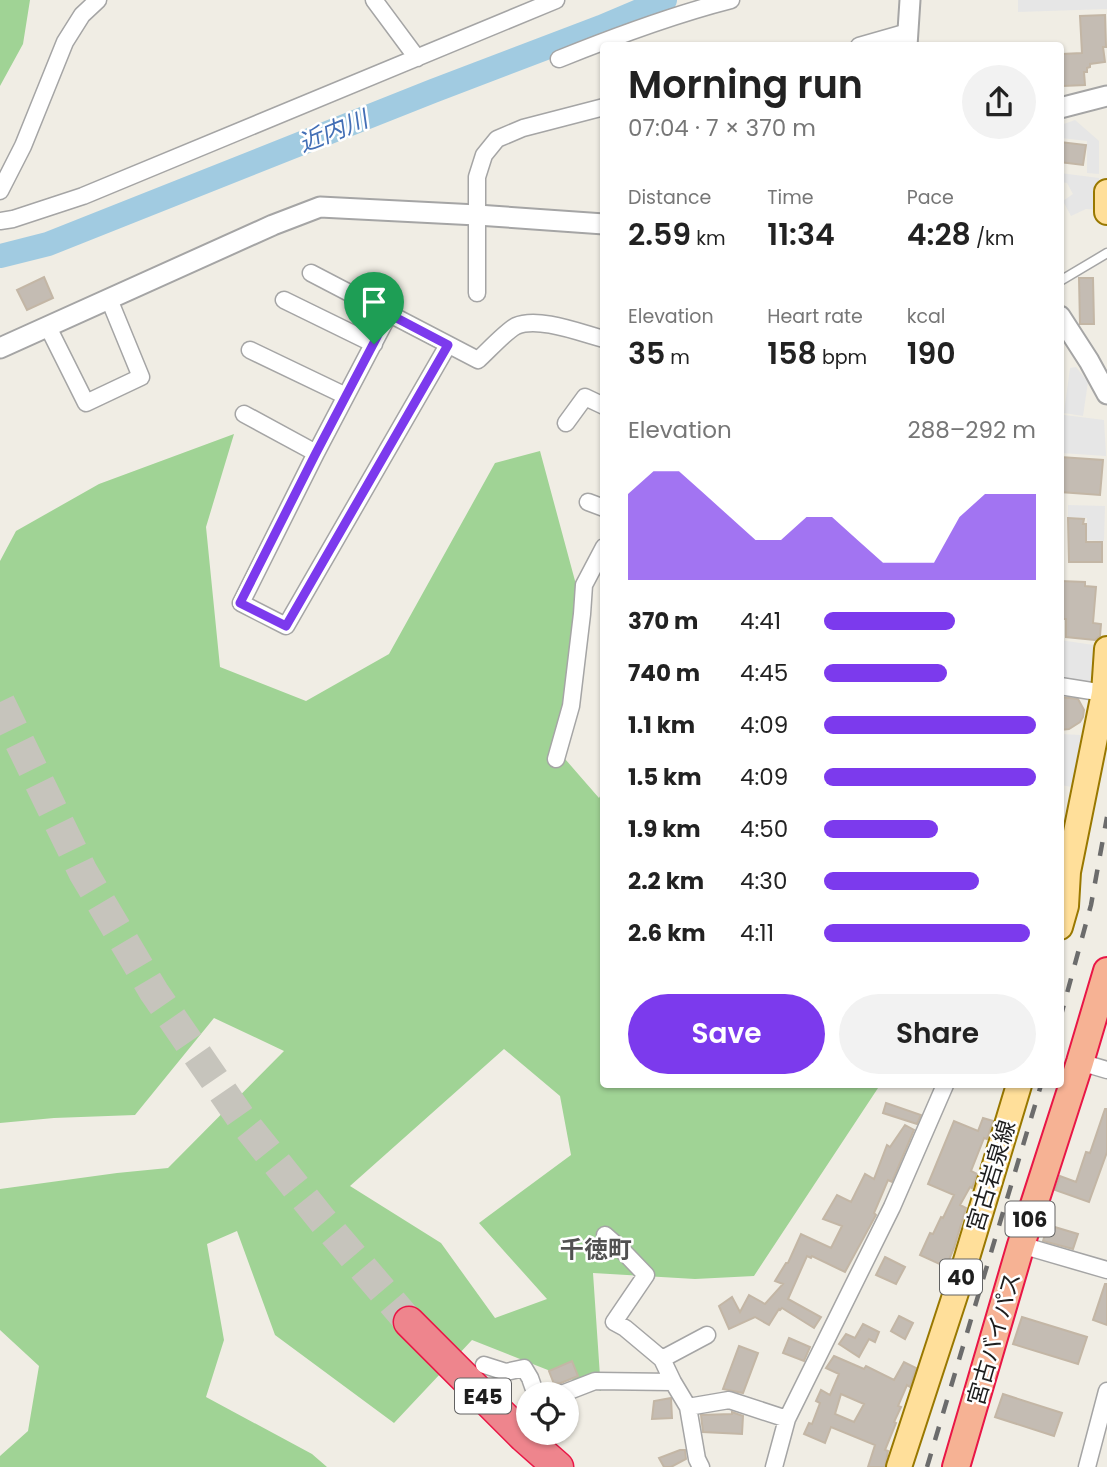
<!DOCTYPE html>
<meta charset="utf-8">
<style>
body{margin:0;font-family:Poppins,"Noto Sans JP",sans-serif;background:#f2f2f2;color:#222;height:100vh;display:flex;flex-direction:column;font-size:26px;white-space:nowrap}
*{box-sizing:border-box;margin:0}
p{font-size:23px;color:#767676}
.icon{flex:none;width:38px;height:38px;fill:none;stroke:currentColor;stroke-width:2;stroke-linecap:round;stroke-linejoin:round}
.map{position:relative;flex:1;overflow:hidden}
.details{position:absolute;left:600px;top:42px;width:464px;height:1046px;display:flex;flex-direction:column;background:#fff;border-radius:7px;box-shadow:0 2px 5px #0004}
.details>*{flex:none}
.controls{position:absolute;left:516px;top:1382px;display:grid;gap:14px}
.controls a{display:grid;place-items:center;width:63px;height:63px;border-radius:50%;background:#fff;box-shadow:0 2px 5px #0004;font-size:35px}
.pin{position:absolute;display:grid;place-items:center;width:60px;height:60px;color:#fff;margin:-72px -30px;border-radius:50% 50% 50% 0;rotate:-45deg;box-shadow:0 0 7px #0007}
.pin .icon{rotate:45deg}
.round{display:grid;place-items:center;flex:none;width:74px;height:74px;border-radius:37px;background:#f2f2f2}
.summary{display:flex;align-items:center;justify-content:space-between;height:119px;padding:0 28px}
h1{font-size:38px;font-weight:600;line-height:52px}
.stats{display:grid;grid-template-columns:repeat(3,1fr);gap:10px;height:119px;padding:7px 28px}
.stats div{display:grid;align-content:center}
.stats b{font-size:30px;font-weight:600}
.stats small{font-size:19px;font-weight:400}
.stats p{font-size:19px}
.chart{height:196px;padding:14px 28px}
.chart p{display:flex;justify-content:space-between}
.chart svg{width:100%;height:126px;margin-top:7px;fill:#7c3aed;opacity:.7}
.button{display:flex;gap:14px;margin-top:auto;padding:14px 28px}
.button a{flex:1;height:80px;border-radius:42px;background:#7c3aed;color:#fff;font-size:28px;font-weight:600;line-height:80px;text-align:center}
.button a+a{background:#f2f2f2;color:#222}
ul{padding:0 28px;list-style:none;font-size:23px}
li{display:grid;grid-template-columns:112px 84px 1fr;align-items:center;height:52px}
li i{height:18px;border-radius:9px;background:#7c3aed}
.map>svg:first-child{display:block}
</style>
<div class="map">
<svg width="1107" height="1467" viewBox="0 0 1107 1467">
<rect width="100%" height="100%" fill="#f0ede4"/>
<path fill="#a0d395" fill-rule="evenodd" d="M0,0h30l-7,44 -23,42z
M234,434l-28,93 14,140 86,34 83,-47 106,-191 45,-12 48,178 -36,115 47,54 5,-9v296h276l-126,191 -59,3 -102,-6 8,118 -129,-51 -78,83 -119,-88 -38,-104 -30,13 17,96 -18,57 106,57 15,13h-327v-11l28,-25 11,-65 -39,-36v-141l117,-16 51,-5 116,-117 -70,-33 -79,97 -81,3 -54,5v-562l16,-30 83,-47zM504,1049l56,47 11,59 -92,68 68,76 -52,19 -54,-75 -91,-57z"/>
<path fill="#e6e6e6" d="M1018,0h89v9l-89,3z
M1075,120l24,21v33l-12,-1v-32l-26,-3v-13z
M1060,173l39,5 1,32 -14,-1 -15,7 -8,-15 10,-7 -6,-11 -6,-1z
M1076,367l12,15 -5,34 -19,-3 6,-45z
M1064,415l40,5 2,36 -45,-3z
M1068,505l37,1 -1,35 -17,-1v-22l-19,-1z
M1060,640l40,6 -6,40 -33,-6z
M1060,734l21,1 -9,52 -11,-2z"/>
<g fill="none" stroke-linecap="round" stroke-linejoin="round">
<path stroke="#a1cbe1" stroke-width="24" d="M0,256l48,-12 385,-153 168,-64 64,-27"/>
</g>
<path fill="#c4bcb3" stroke="#c3b6a5" stroke-width="2" fill-rule="evenodd" d="M1105,15l1,32h-3l2,15 -15,2v3l-3,1v4h-3l1,13 -22,1 -1,-32 20,-1 -2,-37z
M1060,142l26,3 -3,20 -23,-3z
M44,277l9,21 -26,12 -10,-20z
M1079,278h14l1,46h-14z
M1060,457l43,3 -3,35 -40,-3z
M1068,518l16,1 -1,5h3v18h16v20h-33z
M1060,581l25,1v4l11,1 -3,36 8,1 -1,12 -5,4 -29,-3v-18h-6z
M1060,697l18,2 6,11 -1,7 -3,5 -11,7 -9,1z
M886,1103l35,12 -4,9 -34,-11z
M1105,1109h2v43l-18,50 -34,-12 5,-14 16,6 10,-30 4,1z
M983,1118l10,3 -6,18 -3,-1 -13,33 6,3 -5,14 -2,-1 -10,18 6,3 -12,40 -8,19 -26,-12 10,-22 3,1 8,-17 2,1 11,-23 -26,-11 26,-63 24,10z
M905,1125l9,5 -22,52 -4,-2 -14,33 2,2 -31,57 -33,-16 -1,2 -4,-2 -19,43 33,18 -7,11 -32,-20 -2,2 -1,-1 -10,16 -14,-8 -26,12 -10,-23 13,-9 8,15 9,-17 16,9 18,-20 -8,-3 11,-18h2l13,-29 30,14 11,-22 -19,-7 14,-24 14,7 14,-28 9,5 13,-34 3,2z
M1048,1225l30,9 -5,15 -30,-8z
M885,1257l20,10 -9,17 -20,-9z
M1105,1284h2v41l-14,-5z
M899,1316l14,7 -8,16 -14,-8z
M1022,1317l65,20 -9,27 -65,-20z
M863,1324l16,8 -4,10 -6,-3 -10,18 -20,-13 7,-10 9,4z
M789,1338l21,9 -6,14 -21,-8z
M739,1346l19,7 -15,40 -20,-4z
M834,1356l30,13 2,-3 28,14 10,-18 12,6 -6,19 -3,-2 -9,21 3,1 -7,15 2,1 -11,27 3,1 -3,16h-17l7,-22 -44,-18 -6,16 -21,-9 5,-11 3,1 8,-21 -4,-2 5,-11 9,5 9,-21 -13,-6zM841,1394l23,10 -10,18 -19,-8z
M572,1361l6,15 -17,7 -7,1 -5,-13z
M1003,1394l59,19 -8,23 -59,-19z
M671,1398l1,20 -20,1 2,-18z
M732,1412l11,4 -1,18 -39,-2 -2,-17 31,-1z
M680,1450h5l1,9 -15,8h-7l-5,-9z"/>
<g fill="none" stroke-linecap="round" stroke-linejoin="round">
<path stroke="#c6c4bc" stroke-width="30" stroke-dasharray="30 15" stroke-linecap="butt" d="M0,702l83,170 71,120 89,129 80,100 86,101"/>
<defs>
<path id="service" d="M1060,281l47,-28"/>
<path id="minor" d="M374,0l43,58
M859,46l49,-14
M559,59c57,-23 113,-44 172,-59
M0,191l23,-45 42,-104 17,-27 16,-15
M0,221l13,-2 70,-23 473,-196
M311,273l167,87c9,-8 28,-29 38,-34 22,-10 65,7 88,13
M477,293v-116l7,-22 13,-16 26,-11 81,-21
M284,300l90,44
M389,314l-73,139 -75,150 45,23 162,-281
M48,327l38,76 55,-26 -32,-78
M250,350l96,46
M244,414l72,39
M566,423l19,-26 19,9
M588,502l16,6
M1060,686l44,7
M556,759l15,-53 11,-92 2,-29 20,-38
M1080,1062l27,8
M605,1235l16,14 25,26 -32,47 11,6 37,31 11,23 15,25 9,52 4,8
M1021,1245l86,25
M662,1359l45,-24
M484,1365l22,7 18,-4 6,10 6,17
M547,1395l17,-2 31,-12 78,1
M688,1407l41,-7 58,19
M774,1467l13,-48 105,-212 53,-122
M1087,1467l20,-76"/>
<path id="tertiary" d="M907,46l3,-46
M1060,108l47,-12
M1060,316l29,45 18,33
M0,348l273,-123 47,-18 157,8 127,9"/>
<path id="primary" d="M1107,192v20
M1060,927l6,-21 2,-34 36,-179 3,-44
M899,1467l63,-193 57,-189"/>
<path id="trunk" d="M956,1467l65,-222 59,-183 27,-91"/>
<path id="motorway" d="M409,1322l115,115 34,30"/>
</defs>
<use href="#service" stroke="#a5a5a5" stroke-width="11"/>
<use href="#minor" stroke="#a5a5a5" stroke-width="19"/>
<use href="#tertiary" stroke="#a5a5a5" stroke-width="23"/>
<use href="#primary" stroke="#997800" stroke-width="28"/>
<use href="#trunk" stroke="#e91646" stroke-width="30"/>
<use href="#motorway" stroke="#e91646" stroke-width="33"/>
<use href="#service" stroke="#fff" stroke-width="8"/>
<use href="#minor" stroke="#fff" stroke-width="16"/>
<use href="#tertiary" stroke="#fff" stroke-width="19"/>
<use href="#primary" stroke="#ffdf9a" stroke-width="24"/>
<use href="#trunk" stroke="#f6b294" stroke-width="26"/>
<use href="#motorway" stroke="#ee858d" stroke-width="30"/>
<path stroke="#6c6c6c" stroke-width="4.5" stroke-dasharray="14 14" stroke-linecap="butt" d="M1060,1019l31,-114 16,-88
M927,1467l114,-382"/>
</g>
<g fill="none" stroke-linecap="round" stroke-linejoin="round">
<defs>
<path id="route" d="M389,314l59,31 -162,281 -46,-23 76,-150z"/>
</defs>
<use href="#route" stroke="#fff" stroke-width="14"/>
<use href="#route" stroke="#7c3aed" stroke-width="9"/>
</g>
<g text-anchor="middle" dominant-baseline="central" stroke-width="5" stroke-linejoin="round" paint-order="stroke">
<g fill="#fff" stroke="#626262" stroke-width="2">
<rect x="1005.5" y="1201.5" width="49" height="35" rx="5"/>
<rect x="940" y="1259.5" width="42" height="35" rx="5"/>
<rect x="455" y="1378.5" width="56" height="35" rx="5"/>
</g>
<g font-size="21" font-weight="bold" fill="#1e1e1e">
<text x="1030" y="1219">106</text>
<text x="961" y="1277">40</text>
<text x="483" y="1396">E45</text>
</g>
<g font-size="23" fill="#1e1e1e" stroke="#fff">
<text transform="translate(991 1176) rotate(-73)">宮古岩泉線</text>
<text transform="translate(994 1339) rotate(-74)">宮古バイパス</text>
</g>
<g font-size="24" font-style="italic" fill="#436fb6" stroke="#fff">
<text transform="translate(333 131) rotate(-22)">近内川</text>
</g>
<g font-size="24" font-weight="bold" fill="#515151" stroke="#fff">
<text x="596" y="1249">千徳町</text>
</g>
</g>
</svg>
<div class="controls">
<a><svg class="icon" aria-label="locate" viewBox="0 0 24 24"><circle cx="12" cy="12" r="6"/><path d="M12 2v4M12 18v4M2 12h4M18 12h4"/></svg></a>
</div>
<div class="pin" style="left:374px;top:344px;background:#1e9e55"><svg class="icon" aria-label="arrive" viewBox="0 0 24 24"><path d="M6 21V4h12l-3 4 3 4H6"/></svg></div>
<section class="details">
<div class="summary"><div><h1>Morning run</h1><p>07:04 · 7 × 370 m</p></div><a class="round"><svg class="icon" aria-label="share" viewBox="0 0 24 24"><path d="M12 15V3M7 8l5-5 5 5M5 13v7h14v-7"/></svg></a></div>
<div class="stats">
<div><p>Distance</p><b>2.59<small> km</small></b></div>
<div><p>Time</p><b>11:34</b></div>
<div><p>Pace</p><b>4:28<small> /km</small></b></div>
</div>
<div class="stats">
<div><p>Elevation</p><b>35<small> m</small></b></div>
<div><p>Heart rate</p><b>158<small> bpm</small></b></div>
<div><p>kcal</p><b>190</b></div>
</div>
<div class="chart"><p><span>Elevation</span>288–292 m</p>
<svg viewBox="0 0 160 44" preserveAspectRatio="none"><path d="M0 44V14L10 6L20 6L30 14L40 22L50 30L60 30L70 22L80 22L90 30L100 38L110 38L120 38L130 22L140 14L150 14L160 14V44z"/></svg>
</div>
<ul>
<li><b>370 m</b>4:41<i style="width:62%"></i></li>
<li><b>740 m</b>4:45<i style="width:58%"></i></li>
<li><b>1.1 km</b>4:09<i style="width:100%"></i></li>
<li><b>1.5 km</b>4:09<i style="width:100%"></i></li>
<li><b>1.9 km</b>4:50<i style="width:54%"></i></li>
<li><b>2.2 km</b>4:30<i style="width:73%"></i></li>
<li><b>2.6 km</b>4:11<i style="width:97%"></i></li>
</ul>
<div class="button"><a>Save</a><a>Share</a></div>
</section>
</div>
